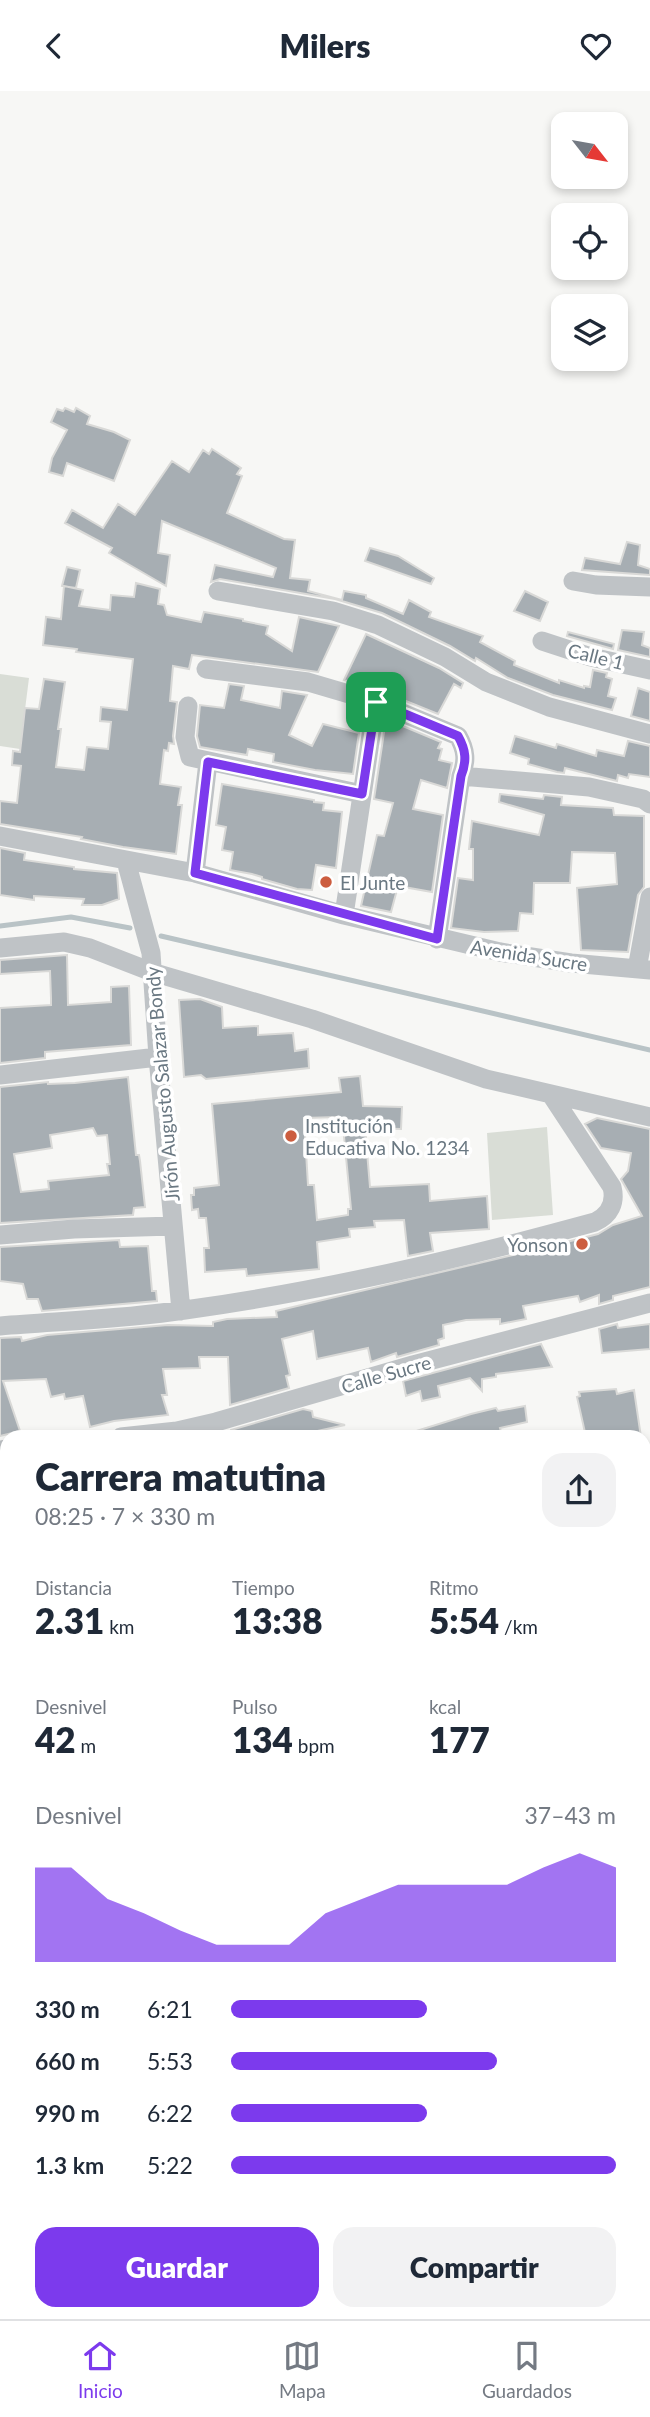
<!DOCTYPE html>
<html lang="es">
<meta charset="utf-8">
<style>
body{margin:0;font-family:Lato,sans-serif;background:#f2f2f3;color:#1f2937;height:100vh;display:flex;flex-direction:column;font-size:26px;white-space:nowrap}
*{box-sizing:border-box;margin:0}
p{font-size:23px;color:#747a83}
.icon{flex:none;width:38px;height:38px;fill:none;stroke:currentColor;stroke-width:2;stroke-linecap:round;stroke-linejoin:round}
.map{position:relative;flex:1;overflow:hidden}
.sheet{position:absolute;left:0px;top:1339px;width:651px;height:891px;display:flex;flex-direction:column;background:#fff;border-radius:21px 21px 0 0;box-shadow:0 4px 10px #0003}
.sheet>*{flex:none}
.needle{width:46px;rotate:121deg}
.tools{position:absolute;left:551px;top:21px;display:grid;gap:14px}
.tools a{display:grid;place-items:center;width:77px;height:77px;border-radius:14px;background:#fff;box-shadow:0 4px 10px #0003;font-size:35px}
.pin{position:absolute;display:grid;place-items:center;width:60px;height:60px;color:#fff;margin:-30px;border-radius:14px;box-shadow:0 4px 10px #0006}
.round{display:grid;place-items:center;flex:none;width:74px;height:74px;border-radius:21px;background:#f2f2f3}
.summary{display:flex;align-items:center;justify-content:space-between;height:119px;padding:0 35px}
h1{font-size:38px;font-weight:800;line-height:52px}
.figures{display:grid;grid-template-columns:repeat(3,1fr);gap:10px;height:119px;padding:7px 35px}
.figures div{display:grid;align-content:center}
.figures b{font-size:35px;font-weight:800}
.figures small{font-size:19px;font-weight:400}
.figures p{font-size:19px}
.chart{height:196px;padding:14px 35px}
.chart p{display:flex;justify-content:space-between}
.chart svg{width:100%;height:126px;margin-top:7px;fill:#7c3aed;opacity:.7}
.action{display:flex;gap:14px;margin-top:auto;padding:14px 35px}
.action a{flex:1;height:80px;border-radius:21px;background:#7c3aed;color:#fff;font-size:28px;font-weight:800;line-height:80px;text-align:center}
.action a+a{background:#f2f2f3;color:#1f2937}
ul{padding:0 35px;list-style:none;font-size:23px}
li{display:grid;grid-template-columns:112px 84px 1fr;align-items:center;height:52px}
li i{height:18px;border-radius:9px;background:#7c3aed}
header{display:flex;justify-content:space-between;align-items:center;height:91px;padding:0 35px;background:#fff;font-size:32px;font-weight:800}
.tabs{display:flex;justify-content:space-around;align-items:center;height:98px;border-top:2px solid #e0e1e3;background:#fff;font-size:19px;color:#747a83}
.tabs a{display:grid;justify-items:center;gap:4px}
.tabs .active{color:#7c3aed}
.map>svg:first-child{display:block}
</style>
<header><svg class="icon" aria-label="back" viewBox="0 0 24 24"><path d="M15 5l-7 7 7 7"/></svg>Milers<svg class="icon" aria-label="heart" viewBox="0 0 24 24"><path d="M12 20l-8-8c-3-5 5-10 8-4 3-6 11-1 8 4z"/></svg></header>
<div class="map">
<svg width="650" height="2228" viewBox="0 0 650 2228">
<rect width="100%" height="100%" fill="#f7f7f5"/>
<path fill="#d9ddd6" d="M0,583l29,4 -9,71 -20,-3z
M547,1036l6,88 -61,5 -5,-87z"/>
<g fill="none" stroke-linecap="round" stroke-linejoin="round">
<path stroke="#b9c3c6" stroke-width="5" d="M0,835l71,-9 59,11
M161,845l489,114"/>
</g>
<path fill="#a7aeb3" stroke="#d9d9d7" stroke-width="2" fill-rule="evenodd" d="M65,317l9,4 2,-4 14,8 -3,8 27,8 16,8 -16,41 -47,-18 -4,13 -14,-4 3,-14 15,-28 -16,-8 6,-13 6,2z
M212,358l29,19 -4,6 5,2 -15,37 57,26 11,1 -5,38 20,2 -2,11 34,9 2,-9 22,4v3l37,16 6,-14 22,12 -2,5 54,19 -3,6 35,19 -1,4 45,18v-3l25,8v-2l6,1 3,-17 14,3 -1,4 6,2 -4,17 8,2 -4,12 -59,-15 -45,-17 -32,-20 -1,3 -25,-15 -68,-33 -47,-14 -115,-20 -9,3 4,-17 58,12 3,-9 -114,-47 -4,32 12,2 -4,31 -57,-33 3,-5 -47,-25 7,-13 31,18 15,-24 17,11 37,-54 17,11 14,-22 6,4z
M627,451l13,3 -2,20 12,4v6l-68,-5 3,-12 35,6z
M370,457l28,8 36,22 -3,6 -66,-23z
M67,476l13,3 -4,18 -14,-2z
M136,492l24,6 -2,15 6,1 3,10 34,7 3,-10 39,7v2l25,5 -2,8 26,17 7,-34 40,9 -21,46 -126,-17 -3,14 -16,-3 -3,35 7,1 -4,34 1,8 -5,-1 -1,8 -4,-1 -4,34 21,3 -3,18h4l-6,49 -53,-7 -42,-8 1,-2 -82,-13v-23l17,2 4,-37 -9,-1 1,-14 7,1 5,-44 14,1 5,-30 21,3 -7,47h3l-5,38 28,3 3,-23 21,2 3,-27 -11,-1 1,-14 26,3 6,-51 -57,-7 1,-3 -34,-4 3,-28 15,2 3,-33 19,4 -4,16 31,4 1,-15 23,2z
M525,500l23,11 -8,19 -26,-10z
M622,539l22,2 -2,13 8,3v9l-32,-7z
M568,541l46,12 -1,5 -46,-13z
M366,543l73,34 24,15 -2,5 -7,-4 -16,30 -57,-23 -37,-11z
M229,593l15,2 -3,14 39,8 2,-17 25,4 -18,40 23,11 11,-22 36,9 -6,41 -38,-4 -42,-8 1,-8 -26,-5 -1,6 -47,-8 -3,-11 3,-31 24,3z
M638,597l12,4v29l-19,-5z
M386,628l55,23 -3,6 4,1 -3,11 13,3 -5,25 -26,-8 -8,29 30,6 -11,77 -34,-6 -7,26 -30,-6 16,-71 7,1 9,-33 -19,-4z
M515,645l41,12 1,-4 39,12 1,-6 27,6 4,-15 22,5v31l-21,-3 -1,4 -10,-3 -1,6 -52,-13 -1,5 -7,-1 -29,-8 1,-5 -19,-6z
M222,693l92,16v2l10,1 -1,7 19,2 -6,56 -20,-3 -4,25 -15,-1 -35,-10v-2l-10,-3 -22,-4 3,-18 -11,-2 4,-23 -10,-2z
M500,703l43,5 1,-4 18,2 -1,8 52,3 1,7 30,1v71l-6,8 -10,57 -47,-2 -4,-62 40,-4 -2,-31 -43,-1 -2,31h-36l-1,31 -13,-1 -2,18 -34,1 -33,-4 7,-50 15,2v-31h-4l3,-28 67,14 5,-20 -45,-13z
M0,757l25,5 -1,7 50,7v2l43,4 2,26 -17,6h-20l2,-6 -50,-3v4l-34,-5z
M67,864l1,50 43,-3v-15l18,-1 2,59 -86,7v6l-45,5v-55l51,-3v-7l-1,-27 -50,3v-14z
M200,908l22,8 1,21 35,-2v9l35,-2 2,18 13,-2 1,19 -103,11 -5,-4 -17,2 -5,-77z
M360,985l3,30 39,1 -1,22 -36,-1 5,59 59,-3 1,17 57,-5 2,33 -59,4 3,18 -25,5 -4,-36 -30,1 1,6 -26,2 1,8 -33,5 2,27 -72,7 -1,-7 -41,3 -1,-24h5l-3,-30h-7l-1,-9 -6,1 -1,-15h3v-7l25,-3 -7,-81 129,-12 -2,-14zM338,1026l1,9h4l8,83h-3v6l-31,5 -3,-35h-6l-4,-67z
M128,986l8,78h3l1,6 5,46 -11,1 -1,7 -133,8v-136l48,-5v2l27,-1zM93,1037l4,8 10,-1 3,29h-3l2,11 -61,6 1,8 -28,3 -7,-38 38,-6 -2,-13z
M597,1027l53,11v158l-37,9v4l-14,4v-9l-19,7 -2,-6 -55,10 3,13 -26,5v-5l-34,1 -23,5 1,13 -6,2 1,5 -42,12 -1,-4 -25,9 -3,-14 -51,11 -4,-28 -31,8 8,36 -4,1 3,12 -59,17 -2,-48h-29l1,11 -37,1 4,26h-5l6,20 -54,6 -24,6 -7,-31 -18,3 -1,-5 -13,3 -5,-18 -43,2 17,50 -20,5v-98l21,-1 1,4 25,-6 121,-10 45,1v-4l14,-3 50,-2 -1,-6 271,-64 51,-13 15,-9 29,-9 -21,-37 7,-8 3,-18 -30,-5 -16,-24z
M119,1149l1,7 28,-1 4,45h4l1,10 -115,10 -4,-12h-11l-4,-15 -23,-3v-34z
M617,1233l1,4 32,-4v25l-48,4 -3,-24z
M541,1253l11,23 -56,7v3l-14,2v12l-12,-13 -32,8 2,11 -18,4 -2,-10 -14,5 -3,-15z
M616,1298l1,5 17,-4 7,47h-55l-9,-40 3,-1 -1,-4z
M525,1315l2,16 -27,6 1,4 -21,5h-72l-1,-3 64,-20 25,-6 2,3z
M303,1318l9,2 1,6 32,8 -55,12h-33l-5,-6 -21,5v-6z"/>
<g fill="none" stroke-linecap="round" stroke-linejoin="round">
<path stroke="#bfc3c6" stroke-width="19" d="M573,490l23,4 54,2
M218,500l115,20 45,14 67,32 41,25 63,25 101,27
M542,550l49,16 59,13
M206,578l102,13 68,20 82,34c8,14 9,25 3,40l-24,163
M188,615l-3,31 5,20 172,37
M461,685l128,11 54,12 7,5
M0,745l195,37 149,42 156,37 71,11 79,7
M126,770l25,92 7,104 23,254
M195,782l13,-111
M344,824l32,-213
M0,857l64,-6 26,6 62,24 160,47 174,60 164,38
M637,878l13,-72
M0,984l158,-18
M0,1144l74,-6 99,-3
M0,1235c62,-5 124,-7 185,-16 139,-19 275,-51 410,-88 15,-7 21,-19 17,-35l-60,-91
M121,1346l56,-6 39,-9 197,-57 237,-62
M0,1359l7,-1"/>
</g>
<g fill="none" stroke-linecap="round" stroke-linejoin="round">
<defs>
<path id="route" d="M376,611l82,34c8,14 9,25 3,40l-24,163 -242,-66 13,-111 154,32z"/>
</defs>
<use href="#route" stroke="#fff" stroke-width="14"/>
<use href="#route" stroke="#7c3aed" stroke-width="9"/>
</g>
<g fill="#cc5d3f" stroke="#fff" stroke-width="2.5">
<circle cx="326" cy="791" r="7"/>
<circle cx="291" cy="1045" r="7"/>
<circle cx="582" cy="1153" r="7"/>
</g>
<g text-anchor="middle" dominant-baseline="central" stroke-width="7" stroke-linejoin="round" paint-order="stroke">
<g font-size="19" fill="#6a7882" stroke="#fff">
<text transform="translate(596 565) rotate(14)">Calle 1</text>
<text transform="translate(529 864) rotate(9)">Avenida Sucre</text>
<text transform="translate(162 993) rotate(-95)">Jirón Augusto Salazar Bondy</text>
<text transform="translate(386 1283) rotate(-16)">Calle Sucre</text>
</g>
<g font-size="19" fill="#6a7882" stroke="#fff" text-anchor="start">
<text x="340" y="791">El Junte</text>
<text x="305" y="1034">Institución<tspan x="305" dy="22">Educativa No. 1234</tspan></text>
<text x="568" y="1153" text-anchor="end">Yonson</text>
</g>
</g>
</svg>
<div class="tools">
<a><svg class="needle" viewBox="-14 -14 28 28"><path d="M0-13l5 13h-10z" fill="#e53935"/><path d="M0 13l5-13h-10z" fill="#747a83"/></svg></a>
<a><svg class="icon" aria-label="locate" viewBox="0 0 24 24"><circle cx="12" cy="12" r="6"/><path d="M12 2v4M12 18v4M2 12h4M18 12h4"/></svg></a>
<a><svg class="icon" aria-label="layers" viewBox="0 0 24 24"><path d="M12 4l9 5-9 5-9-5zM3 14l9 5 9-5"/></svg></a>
</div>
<div class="pin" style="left:376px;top:611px;background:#1e9e55"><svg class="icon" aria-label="arrive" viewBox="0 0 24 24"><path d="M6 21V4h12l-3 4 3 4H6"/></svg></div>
<section class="sheet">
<div class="summary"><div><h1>Carrera matutina</h1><p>08:25 · 7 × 330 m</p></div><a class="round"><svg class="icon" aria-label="share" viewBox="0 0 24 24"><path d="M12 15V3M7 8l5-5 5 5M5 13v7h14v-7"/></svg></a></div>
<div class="figures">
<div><p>Distancia</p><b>2.31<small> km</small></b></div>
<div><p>Tiempo</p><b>13:38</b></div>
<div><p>Ritmo</p><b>5:54<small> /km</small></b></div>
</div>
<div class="figures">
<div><p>Desnivel</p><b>42<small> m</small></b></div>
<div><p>Pulso</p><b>134<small> bpm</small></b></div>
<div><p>kcal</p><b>177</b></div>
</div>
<div class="chart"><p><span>Desnivel</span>37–43 m</p>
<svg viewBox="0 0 160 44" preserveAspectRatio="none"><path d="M0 44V11L10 11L20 22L30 27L40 33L50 38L60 38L70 38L80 27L90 22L100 17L110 17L120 17L130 17L140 11L150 6L160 11V44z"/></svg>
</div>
<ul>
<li><b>330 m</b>6:21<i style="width:51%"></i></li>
<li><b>660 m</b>5:53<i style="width:69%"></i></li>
<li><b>990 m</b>6:22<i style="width:51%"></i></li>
<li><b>1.3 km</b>5:22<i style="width:100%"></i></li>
</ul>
<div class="action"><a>Guardar</a><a>Compartir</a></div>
</section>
</div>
<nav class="tabs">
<a class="active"><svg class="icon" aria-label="home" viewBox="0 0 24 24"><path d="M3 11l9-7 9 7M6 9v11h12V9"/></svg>Inicio</a>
<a><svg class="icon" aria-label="map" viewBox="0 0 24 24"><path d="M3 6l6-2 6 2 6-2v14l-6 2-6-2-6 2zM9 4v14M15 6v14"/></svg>Mapa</a>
<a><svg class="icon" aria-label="saved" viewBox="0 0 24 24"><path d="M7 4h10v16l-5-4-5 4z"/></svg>Guardados</a>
</nav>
